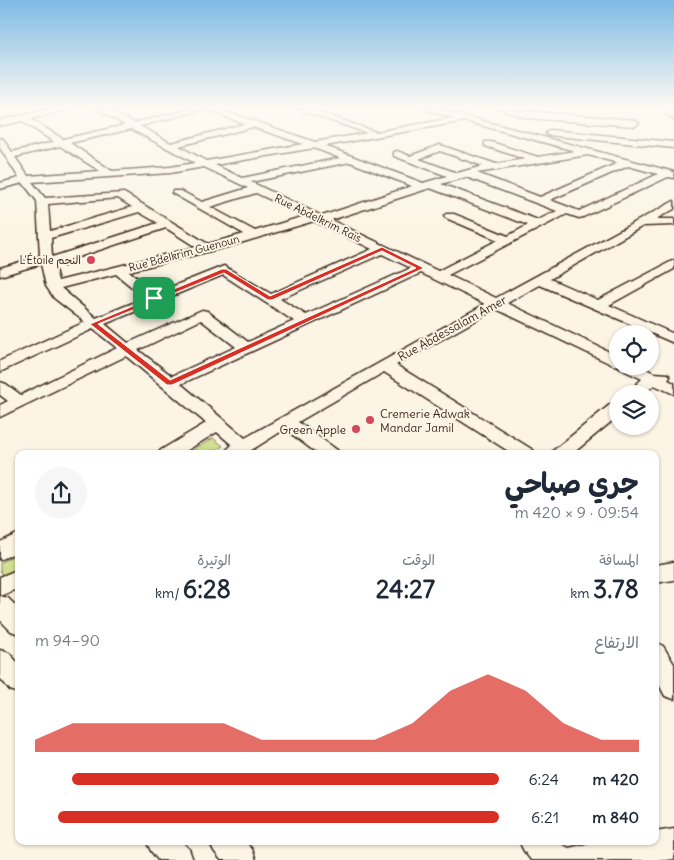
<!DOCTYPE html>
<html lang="ar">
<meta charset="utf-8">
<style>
body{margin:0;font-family:Delius,"Playpen Sans Arabic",sans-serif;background:#f6f6f7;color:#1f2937;direction:rtl;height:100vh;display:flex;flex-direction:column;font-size:19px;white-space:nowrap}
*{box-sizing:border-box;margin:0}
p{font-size:16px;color:#747a83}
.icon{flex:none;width:28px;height:28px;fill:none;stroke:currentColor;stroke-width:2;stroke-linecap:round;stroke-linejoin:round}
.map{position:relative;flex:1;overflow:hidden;direction:ltr}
.sheet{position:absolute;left:15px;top:450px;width:644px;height:395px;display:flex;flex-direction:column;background:#fff;border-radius:10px;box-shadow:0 1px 4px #0004;direction:rtl}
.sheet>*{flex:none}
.controls{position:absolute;left:609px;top:325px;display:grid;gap:10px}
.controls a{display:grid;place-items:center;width:50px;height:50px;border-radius:50%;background:#fff;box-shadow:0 1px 4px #0004;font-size:25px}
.pin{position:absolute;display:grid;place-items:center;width:42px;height:42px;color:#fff;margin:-21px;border-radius:10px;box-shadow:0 2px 8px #0006}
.round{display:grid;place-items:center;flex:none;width:52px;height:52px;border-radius:26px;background:#f6f6f7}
.head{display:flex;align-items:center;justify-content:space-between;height:85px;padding:0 20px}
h1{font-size:28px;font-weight:700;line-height:38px}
.stats{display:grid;grid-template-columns:repeat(3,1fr);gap:8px;height:85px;padding:5px 20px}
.stats div{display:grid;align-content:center}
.stats b{font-size:25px;font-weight:700}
.stats small{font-size:14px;font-weight:400}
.stats p{font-size:14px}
.chart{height:140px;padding:10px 20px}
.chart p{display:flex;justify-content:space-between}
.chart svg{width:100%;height:90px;margin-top:5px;fill:#d93025;opacity:.7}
ul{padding:0 20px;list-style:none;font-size:16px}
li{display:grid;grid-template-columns:80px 60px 1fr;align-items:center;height:38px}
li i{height:12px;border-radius:6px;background:#d93025}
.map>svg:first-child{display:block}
</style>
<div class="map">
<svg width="674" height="860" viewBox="0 0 674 860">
<rect width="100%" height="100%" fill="#fcf5e5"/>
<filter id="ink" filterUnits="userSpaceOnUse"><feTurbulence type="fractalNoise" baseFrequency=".02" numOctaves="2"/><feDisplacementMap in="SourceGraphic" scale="10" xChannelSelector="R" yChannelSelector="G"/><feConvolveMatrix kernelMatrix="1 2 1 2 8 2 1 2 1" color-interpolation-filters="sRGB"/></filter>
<g filter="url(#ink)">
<path fill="#d2de92" stroke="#868458" d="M213,438l10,8 -14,8h-23z
M19,552v16l-14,9 -5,-6v-8z"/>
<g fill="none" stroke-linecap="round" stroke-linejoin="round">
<defs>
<path id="minor" d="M52,109h17l-38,10 32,20 62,-14 -28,-16h11l26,14 57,-14h15l-66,17 31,17 73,-19 -38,-15h13l96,33 52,-9 -70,-24h13l66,23 77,-14 -29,-9h14l236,63v6l-6,-1 -85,40 -4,1 -12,-4 -119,61 48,23 178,-97v8l-18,10h18v6l-31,1 -93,53 48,21 76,-40v9l-65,36 65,29v9l-134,-58 -33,18 111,53v10h22l14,7 14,1 2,3 -2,3 6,3v11l-20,-9 -10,9h-18l16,-15 -21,-10 -2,-3 -6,-1 -117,-56 -100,56 137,85 3,4h-23l-129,-82 -86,50 39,28 3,4h-22l-33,-25 -40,25h-23l10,-9 -15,-13 -36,22h-23l3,-4 45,-27 -80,-67 -126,61v-12l8,-4 -8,-6v-13l6,2 15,11 96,-47 -24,-19 -93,43v-11l85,-39 -31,-24 -8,-12 -5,-22 -41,12v-8l40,-12 -3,-55 -14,-18 -23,6v-6l19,-5 -19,-30v-10l3,1 9,13 42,-10 -32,-21 -22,5v-6zM465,121l110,30 -37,6 -47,-15h-6v4l40,13 -29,5 -56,-19 -30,11 -13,-5 -3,1v4l53,20 -24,7 -98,-37zM253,127l50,17 -97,17 -27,-15zM131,129l64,34 -25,4 -58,4 -42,-28zM60,146l40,25 -72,5 -13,-19zM314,148l26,10 -98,20 -27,-13zM440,151l43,15 -26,7 -38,-14zM588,155l30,8 -78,34 -63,-24zM350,162l62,24 -90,30 -71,-34zM628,166l30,8 -79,37 -29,-11zM204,167l44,21 -46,14 -21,-11h-8l-1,2 72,41 -36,10 -84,-51 -79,5 -13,-16 138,-9zM466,177l91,34 -19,9 -97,-36zM430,188l98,37 -20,11 -54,-22h-8l-2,2 2,2 52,22 -60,31 -107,-51zM256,193l49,23 -50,15 -45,-24zM118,198l14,9 -82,24 -2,-27zM139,212l19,11 -106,34 -1,-19zM314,221l58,28 -101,45 -47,-28 -68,27 -27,-22 98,-24zM166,228l30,19 -138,34 -4,-16zM382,254l29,14 -105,47 -26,-16zM421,273l64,31 -240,134 -64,-54zM116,274l29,24 -49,20 -35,-30zM223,275l71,46 -46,21 -41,-31 -5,-1 -74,33 -23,-19zM201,320l35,27 -64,29 -34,-26z
M500,109l135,11 4,3 -4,3 -109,-8z
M665,109h9v11l-9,-7z
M550,130l124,12v6l-127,-13 -1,-2z
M618,402v14l-46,38h-21l3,-4 58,-47z
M19,533v18l-19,9v-18z
M674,562v18l-19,3v-18z
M19,569v19l-19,8 8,2 11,11v25l-8,-3 -11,-11v-43z
M655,642l8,4 11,18v35l-9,-3 -10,-19z
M0,650l9,3 10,11v29l-9,-3 -10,-12z
M674,829v30l-8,1h-135l-7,-9 -5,-10h35l15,7 31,-7h55v-9z
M146,841h35l8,8 4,11h-35l-7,-9z
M209,841h35l8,8 4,11h-35l-7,-9z"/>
</defs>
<use href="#minor" stroke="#3b2a1e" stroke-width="3"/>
<use href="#minor" fill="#fcf5e5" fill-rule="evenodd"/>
</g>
</g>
<linearGradient id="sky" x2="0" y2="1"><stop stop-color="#7ebae5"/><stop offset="0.47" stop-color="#fefaf3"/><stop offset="1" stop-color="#fefaf3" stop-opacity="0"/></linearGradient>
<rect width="674" height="230" fill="url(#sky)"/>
<path fill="#d93025" stroke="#fff" fill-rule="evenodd" d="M382,247l42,21 -252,117h-5l-77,-61 132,-55h4l44,27zM382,251l34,17 -246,112 -72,-56 126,-51 44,27h4z"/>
<g fill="#d1495b" stroke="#fcf5e5" stroke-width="2">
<circle cx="91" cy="260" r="5"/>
<circle cx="370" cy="420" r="5"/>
<circle cx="356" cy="429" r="5"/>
</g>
<g text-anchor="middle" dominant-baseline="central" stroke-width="4" stroke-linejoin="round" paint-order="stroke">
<g font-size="11" fill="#3b2a1e" stroke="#fcf5e5">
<text transform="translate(318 218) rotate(26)">Rue Abdelkrim Raïs</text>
<text transform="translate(184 253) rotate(-15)">Rue Bdelkrim Guenoun</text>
</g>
<g font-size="11" fill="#3b2a1e" stroke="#fcf5e5" text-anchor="end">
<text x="81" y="260">L'Étoile النجم</text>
</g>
<g font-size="12" fill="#3b2a1e" stroke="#fcf5e5">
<text transform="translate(452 328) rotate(-29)">Rue Abdessalam Amer</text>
</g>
<g font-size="12" fill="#3b2a1e" stroke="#fcf5e5" text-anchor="start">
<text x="380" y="413">Cremerie Adwak<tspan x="380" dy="14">Mandar Jamil</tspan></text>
<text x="346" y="429" text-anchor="end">Green Apple</text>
</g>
</g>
</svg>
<div class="controls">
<a><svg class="icon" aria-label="locate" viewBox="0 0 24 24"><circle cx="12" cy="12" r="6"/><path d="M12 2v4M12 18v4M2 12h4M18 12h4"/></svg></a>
<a><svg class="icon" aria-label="layers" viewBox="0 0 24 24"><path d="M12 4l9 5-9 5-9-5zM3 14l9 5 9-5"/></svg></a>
</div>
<div class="pin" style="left:154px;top:298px;background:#1e9e55"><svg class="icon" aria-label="arrive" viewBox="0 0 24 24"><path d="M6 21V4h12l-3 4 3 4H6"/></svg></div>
<section class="sheet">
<div class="head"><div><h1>جري صباحي</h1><p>09:54 · 9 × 420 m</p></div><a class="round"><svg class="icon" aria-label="share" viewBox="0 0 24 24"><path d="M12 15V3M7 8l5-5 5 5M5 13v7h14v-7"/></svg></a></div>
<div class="stats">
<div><p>المسافة</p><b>3.78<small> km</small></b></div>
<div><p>الوقت</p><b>24:27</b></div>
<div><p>الوتيرة</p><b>6:28<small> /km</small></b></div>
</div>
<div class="chart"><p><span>الارتفاع</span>90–94 m</p>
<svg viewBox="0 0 160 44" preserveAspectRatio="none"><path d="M0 44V38L10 30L20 30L30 30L40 30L50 30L60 38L70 38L80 38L90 38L100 30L110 14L120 6L130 14L140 30L150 38L160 38V44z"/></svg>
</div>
<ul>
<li><b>420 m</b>6:24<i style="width:92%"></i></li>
<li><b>840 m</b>6:21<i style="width:95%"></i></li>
</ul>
</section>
</div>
